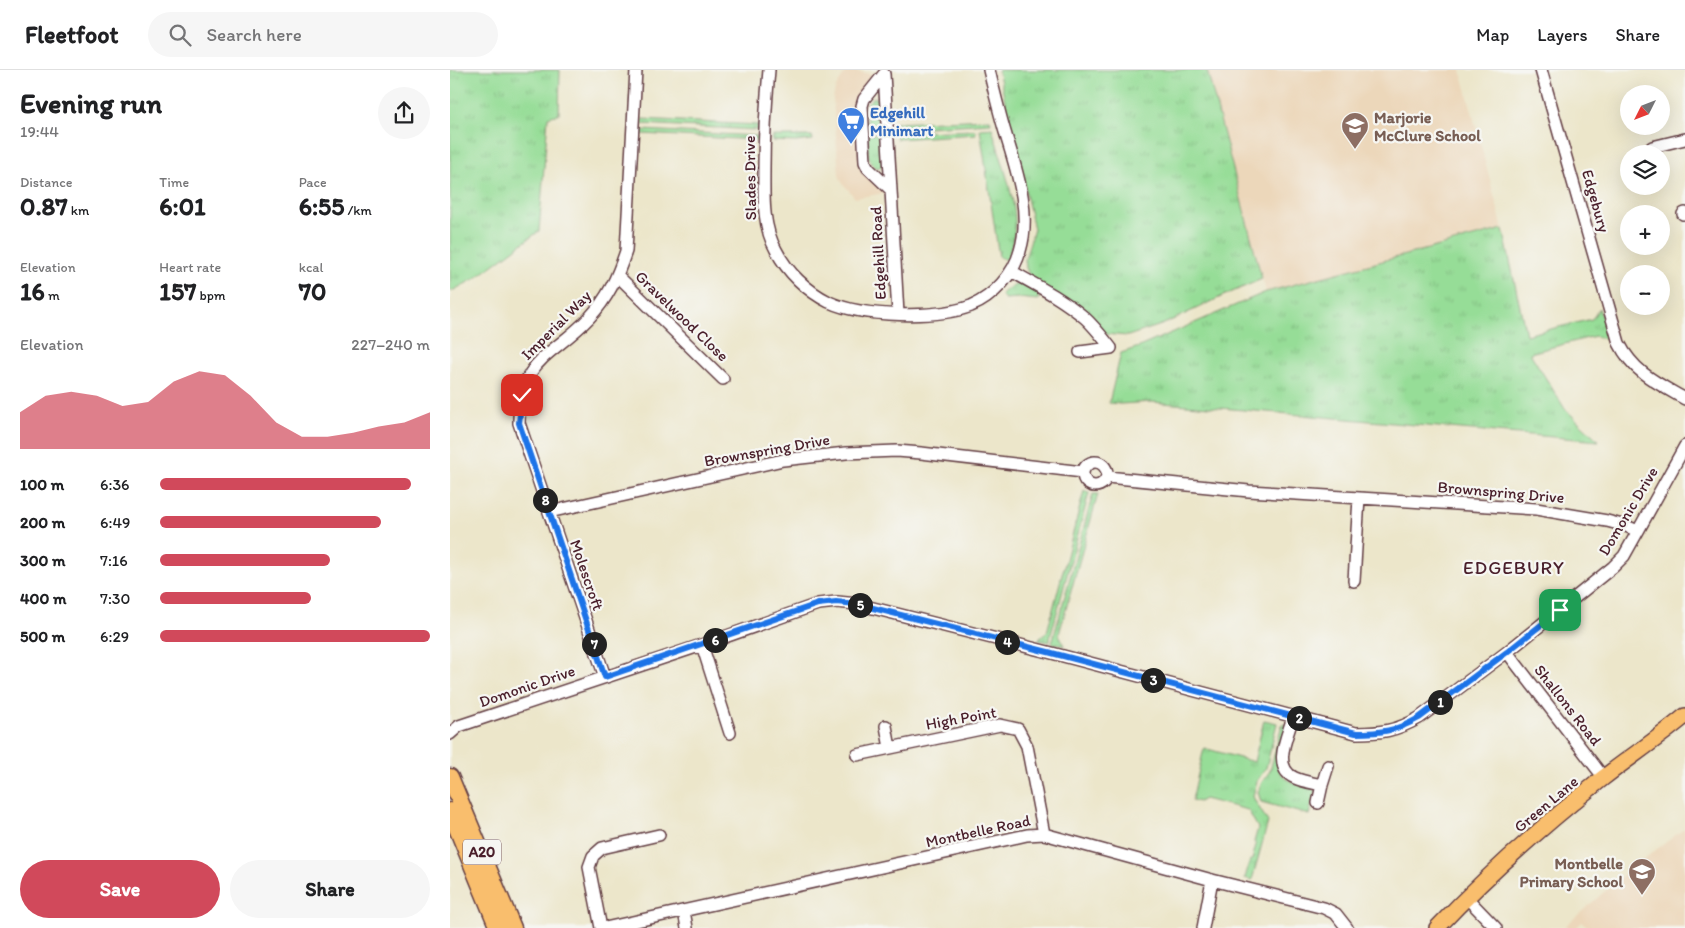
<!DOCTYPE html>
<meta charset="utf-8">
<style>
body{margin:0;font-family:Itim,sans-serif;background:#f6f6f6;color:#202124;height:100vh;display:flex;flex-direction:column;font-size:19px;white-space:nowrap}
*{box-sizing:border-box;margin:0}
p{font-size:16px;color:#757577}
.icon{flex:none;width:28px;height:28px;fill:none;stroke:currentColor;stroke-width:2;stroke-linecap:round;stroke-linejoin:round}
.map{position:relative;flex:1;overflow:hidden}
.panel{display:flex;flex-direction:column;background:#fff;width:450px}
.panel>*{flex:none}
.needle{width:32px;rotate:228deg}
.fabs{position:absolute;left:1170px;top:15px;display:grid;gap:10px}
.fabs a{display:grid;place-items:center;width:50px;height:50px;border-radius:50%;background:#fff;box-shadow:0 5px 20px #0002;font-size:25px}
.pin{position:absolute;display:grid;place-items:center;width:42px;height:42px;color:#fff;margin:-21px;border-radius:10px;box-shadow:0 2px 8px #0006}
.km{position:absolute;width:25px;height:25px;margin:-12px;border-radius:50%;background:#222;color:#fff;font-size:14px;line-height:25px;text-align:center}
.round{display:grid;place-items:center;flex:none;width:52px;height:52px;border-radius:26px;background:#f6f6f6}
.headline{display:flex;align-items:center;justify-content:space-between;height:85px;padding:0 20px}
h1{font-size:28px;font-weight:700;line-height:38px}
.figures{display:grid;grid-template-columns:repeat(3,1fr);gap:8px;height:85px;padding:5px 20px}
.figures div{display:grid;align-content:center}
.figures b{font-size:25px;font-weight:700}
.figures small{font-size:14px;font-weight:400}
.figures p{font-size:14px}
.chart{height:140px;padding:10px 20px}
.chart p{display:flex;justify-content:space-between}
.chart svg{width:100%;height:90px;margin-top:5px;fill:#d1495b;opacity:.7}
.primary-button{display:flex;gap:10px;margin-top:auto;padding:10px 20px}
.primary-button a{flex:1;height:58px;border-radius:30px;background:#d1495b;color:#fff;font-size:20px;font-weight:700;line-height:58px;text-align:center}
.primary-button a+a{background:#f6f6f6;color:#202124}
ul{padding:0 20px;list-style:none;font-size:16px}
li{display:grid;grid-template-columns:80px 60px 1fr;align-items:center;height:38px}
li i{height:12px;border-radius:6px;background:#d1495b}
header{display:flex;align-items:center;gap:30px;box-sizing:border-box;height:70px;padding:0 25px;background:#fff;border-bottom:1px solid #e0e0e0}
header strong{font-size:24px}
nav{display:flex;gap:28px;margin-inline-start:auto;font-size:18px}
.search{width:350px;height:45px;background:#f6f6f6;display:flex;align-items:center;gap:12px;box-sizing:border-box;padding:0 18px;border-radius:28px;color:#757577;font-size:19px}
main{display:flex;flex:1;min-height:0}
.map>svg:first-child{display:block}
</style>
<header>
<strong>Fleetfoot</strong>
<div class="search"><svg class="icon" aria-label="search" viewBox="0 0 24 24"><circle cx="10" cy="10" r="6"/><path d="M15 15l6 6"/></svg>Search here</div>
<nav><a>Map</a><a>Layers</a><a>Share</a></nav>
</header>
<main>
<section class="panel">
<div class="headline"><div><h1>Evening run</h1><p>19:44</p></div><a class="round"><svg class="icon" aria-label="share" viewBox="0 0 24 24"><path d="M12 15V3M7 8l5-5 5 5M5 13v7h14v-7"/></svg></a></div>
<div class="figures">
<div><p>Distance</p><b>0.87<small> km</small></b></div>
<div><p>Time</p><b>6:01</b></div>
<div><p>Pace</p><b>6:55<small> /km</small></b></div>
</div>
<div class="figures">
<div><p>Elevation</p><b>16<small> m</small></b></div>
<div><p>Heart rate</p><b>157<small> bpm</small></b></div>
<div><p>kcal</p><b>70</b></div>
</div>
<div class="chart"><p><span>Elevation</span>227–240 m</p>
<svg viewBox="0 0 160 44" preserveAspectRatio="none"><path d="M0 44V26L10 18L20 16L30 18L40 23L50 21L60 11L70 6L80 8L90 18L100 31L110 38L120 38L130 36L140 33L150 31L160 26V44z"/></svg>
</div>
<ul>
<li><b>100 m</b>6:36<i style="width:93%"></i></li>
<li><b>200 m</b>6:49<i style="width:82%"></i></li>
<li><b>300 m</b>7:16<i style="width:63%"></i></li>
<li><b>400 m</b>7:30<i style="width:56%"></i></li>
<li><b>500 m</b>6:29<i style="width:100%"></i></li>
</ul>
<div class="primary-button"><a>Save</a><a>Share</a></div>
</section>
<div class="map">
<svg width="1235" height="858" viewBox="0 0 1235 858">
<defs>
<pattern id="grass-tufts" width="24" height="20" patternUnits="userSpaceOnUse" patternTransform="scale(1.25)"><rect width="24" height="20" fill="#96dd97"/><path d="M3 7l-1-3M5 7V3M7 7l1-3M15 17l-1-3M17 17v-4M19 17l1-3" fill="none" stroke="#83bd82"/></pattern>
</defs>
<rect width="100%" height="100%" fill="#f6f6f2"/>
<filter id="ink" filterUnits="userSpaceOnUse"><feTurbulence type="fractalNoise" baseFrequency=".02" numOctaves="2"/><feDisplacementMap in="SourceGraphic" scale="10" xChannelSelector="R" yChannelSelector="G"/><feConvolveMatrix kernelMatrix="1 2 1 2 8 2 1 2 1" color-interpolation-filters="sRGB"/></filter>
<filter id="wash" filterUnits="userSpaceOnUse"><feTurbulence type="fractalNoise" baseFrequency=".0096" numOctaves="4" result="noise"/><feDisplacementMap in="SourceGraphic" scale="20" xChannelSelector="R" yChannelSelector="G"/><feGaussianBlur stdDeviation="1.12" result="paint"/><feColorMatrix in="noise" values="0 0 0 0 0 0 0 0 0 0 0 0 0 0 0 0 0 1.4 0 .05"/><feComposite in="paint" operator="in"/></filter>
<g filter="url(#wash)">
<rect width="100%" height="100%" fill="#ece6ca"/>
<path fill="#ecd7ba" d="M397,0l30,5 -17,26 2,67 23,25 -30,5 -14,-17 -2,-6 -6,-77 3,-11z
M757,0h254l42,159 -237,63z
M1235,758v100h-95l-8,-6 -6,6h-13l65,-57z"/>
<path fill="url(#grass-tufts)" stroke="#707e61" d="M0,0h110l-1,44 -11,3 -9,114 -63,47 -26,14z
M548,0h209l55,209 -39,17 -59,28 -36,12 -24,-2 -74,-57 -4,-9 -1,-9 9,-30z
M424,27l4,2 2,31h-13v-27z
M192,49l116,6v5l-116,-6z
M540,49l1,4 -95,6 -1,-6z
M542,58c7,25 25,74 23,98 -1,12 -4,23 -8,34l-8,-3 -19,-128z
M192,60l115,6v4l-115,-6z
M525,60l1,4 -79,5 -1,-6z
M418,64h12l2,32 -4,2c-13,-4 -10,-23 -10,-34z
M323,66h39l1,4 -17,2 -24,-1z
M1053,159l23,106 66,-16 7,-11 9,32 -13,-4 -65,17 35,56 34,32 -447,-39 -32,2 -11,-1 12,-50 18,-6 127,-55z
M568,214h8l13,7 -1,9 -20,-2 -13,1 -4,-4 6,-6z
M634,421l5,2 -40,149 -11,-2 9,-8z
M643,424h5l-39,140 5,12 -12,-3z
M814,650l13,3 -11,45 -9,13 -4,15 2,5 13,21 -16,58 -7,-2 5,-18h2l4,-15 -2,-3 4,-14 -10,-18 -44,-11 -5,3 -7,-2 12,-52 50,14z
M832,654l5,1c-10,38 -21,53 25,63l3,3 -6,24 -48,-13 -3,-10 4,-10 8,-11z"/>
</g>
<g filter="url(#ink)">
<g fill="none" stroke-linecap="round" stroke-linejoin="round">
<defs>
<path id="minor" d="M319,0c-3,33 -5,65 -5,98 0,28 -2,57 12,82 11,22 31,41 53,52 33,15 108,17 142,4 22,-9 43,-32 49,-55 12,-39 -4,-82 -15,-119 -6,-20 -11,-41 -16,-62
M1091,0l78,273c15,30 38,40 66,56
M434,4l7,116 -23,-22 -3,-6 -3,-56 2,-7z
M1202,77l33,-8
M441,120l7,124
M1233,144l2,-1
M561,201c25,14 52,28 74,47 10,9 18,20 26,30
M168,206l105,103
M630,282l31,-4
M633 404a12 12 0 1 1 24 0a12 12 0 1 1-24 0Z
M657,407l142,14 287,18 71,12 19,5 12,5
M99,442l234,-52 63,-7 51,-2 24,2 162,19
M904,511l5,-83
M252,575l28,88
M1057,582l97,126
M155,607l-86,-254c0,-65 33,-66 70,-105 19,-20 28,-40 37,-67l10,-181
M843,647c-5,18 -22,51 2,61 9,4 19,5 27,7l-4,18
M436,656l4,22
M0,664l9,-8 243,-81 116,-41 19,-2 20,2 191,48 308,81c25,0 40,-2 63,-15l88,-66 106,-85 11,-11 14,-25 47,-85
M407,685l143,-30 18,4 9,17 17,88
M872,715l6,-19
M1017,828l29,30
M234,841l3,17
M151,858l-12,-61 4,-11 9,-8 57,-13
M155,858l422,-93 17,-1 168,46 112,28 12,6 11,14
M753,858l9,-48"/>
<path id="major" d="M987,858c51,-54 108,-104 166,-150 27,-21 56,-40 82,-62"/>
<path id="highway" d="M0,707l63,151
M0,741l48,117"/>
</defs>
<use href="#minor" stroke="#623d43" stroke-width="14"/>
<use href="#major" stroke="#623d43" stroke-width="18"/>
<use href="#highway" stroke="#623d43" stroke-width="19"/>
<use href="#minor" stroke="#fff" stroke-width="11"/>
<use href="#major" stroke="#f9be6d" stroke-width="15"/>
<use href="#highway" stroke="#f9be6d" stroke-width="16"/>
</g>
</g>
<g fill="none" stroke-linecap="round" stroke-linejoin="round" filter="url(#ink)">
<defs>
<path id="route" d="M72,325l-3,28 86,254 213,-73 18,-2 21,2 191,48 308,81c25,0 40,-2 63,-15l88,-66 53,-42"/>
</defs>
<use href="#route" stroke="#fff" stroke-width="10"/>
<use href="#route" stroke="#1a73e8" stroke-width="6"/>
</g>
<defs>
<symbol id="supermarket-pin" viewBox="-11 -11 22 30"><path d="M0 17L-7.5 6A9.5 9.5 0 1 1 7.5 6Z" fill="#3f7fe0" stroke="#f6f6f2"/><path d="M-6-5.5h2.5l.6 2H6L4.5 2H-2.5L-4.4-4H-6ZM-1.5 3.2a1.3 1.3 0 1 0 .1 0ZM3 3.2a1.3 1.3 0 1 0 .1 0Z" fill="#fff"/></symbol>
<symbol id="school-pin" viewBox="-11 -11 22 30"><path d="M0 17L-7.5 6A9.5 9.5 0 1 1 7.5 6Z" fill="#8d6e63" stroke="#f6f6f2"/><path d="M0-5L7-2L0 1L-7-2ZM-4 1L0 2.5L4 1V4Q0 6-4 4Z" fill="#fff"/></symbol>
</defs>
<g fill-rule="evenodd">
<use href="#supermarket-pin" x="385" y="35" width="32" height="43"/>
<use href="#school-pin" x="889" y="40" width="32" height="43"/>
<use href="#school-pin" x="1176" y="786" width="32" height="43"/>
</g>
<g text-anchor="middle" dominant-baseline="central" stroke-width="4.5" stroke-linejoin="round" paint-order="stroke">
<rect fill="#f6f6f2" stroke="#7e6067" stroke-width="1" x="13" y="769.5" width="38" height="25" rx="4"/>
<g font-size="15" font-weight="bold" fill="#4a1f2b">
<text x="32" y="782">A20</text>
</g>
<g font-size="16" font-weight="bold" fill="#366cbe" stroke="#f6f6f2" text-anchor="start">
<text x="420" y="42">Edgehill<tspan x="420" dy="18">Minimart</tspan></text>
</g>
<g font-size="16" font-weight="bold" fill="#785e54" stroke="#f6f6f2" text-anchor="start">
<text x="924" y="47">Marjorie<tspan x="924" dy="18">McClure School</tspan></text>
<text x="1173" y="793" text-anchor="end">Montbelle<tspan x="1173" dy="18">Primary School</tspan></text>
</g>
<g font-size="16" fill="#4a1f2b" stroke="#f6f6f2">
<text transform="translate(300 108) rotate(-91)">Slades Drive</text>
<text transform="translate(1146 131) rotate(74)">Edgebury</text>
<text transform="translate(428 183) rotate(-93)">Edgehill Road</text>
<text transform="translate(232 246) rotate(44)">Gravelwood Close</text>
<text transform="translate(106 255) rotate(-45)">Imperial Way</text>
<text transform="translate(317 380) rotate(-10)">Brownspring Drive</text>
<text transform="translate(1051 422) rotate(5)">Brownspring Drive</text>
<text transform="translate(1178 441) rotate(-59)">Domonic Drive</text>
<text transform="translate(137 505) rotate(71)">Molescroft</text>
<text transform="translate(77 616) rotate(-19)">Domonic Drive</text>
<text transform="translate(1118 635) rotate(52)">Shallons Road</text>
<text transform="translate(511 648) rotate(-10)">High Point</text>
<text transform="translate(1096 734) rotate(-40)">Green Lane</text>
<text transform="translate(528 761) rotate(-12)">Montbelle Road</text>
</g>
<g font-size="19" letter-spacing="1" fill="#4a1f2b" stroke="#f6f6f2">
<text x="1064" y="497">EDGEBURY</text>
</g>
</g>
</svg>
<div class="fabs">
<a><svg class="needle" viewBox="-14 -14 28 28"><path d="M0-13l5 13h-10z" fill="#e53935"/><path d="M0 13l5-13h-10z" fill="#757577"/></svg></a>
<a><svg class="icon" aria-label="layers" viewBox="0 0 24 24"><path d="M12 4l9 5-9 5-9-5zM3 14l9 5 9-5"/></svg></a>
<a>+</a>
<a>−</a>
</div>
<div class="pin" style="left:1110px;top:540px;background:#1e9e55"><svg class="icon" aria-label="arrive" viewBox="0 0 24 24"><path d="M6 21V4h12l-3 4 3 4H6"/></svg></div>
<div class="pin" style="left:72px;top:325px;background:#d93025"><svg class="icon" aria-label="check" viewBox="0 0 24 24"><path d="M5 12l5 5 9-10"/></svg></div>
<b class="km" style="left:990px;top:632px">1</b>
<b class="km" style="left:849px;top:648px">2</b>
<b class="km" style="left:703px;top:610px">3</b>
<b class="km" style="left:557px;top:572px">4</b>
<b class="km" style="left:410px;top:535px">5</b>
<b class="km" style="left:265px;top:570px">6</b>
<b class="km" style="left:144px;top:574px">7</b>
<b class="km" style="left:95px;top:430px">8</b>
</div>
</main>
